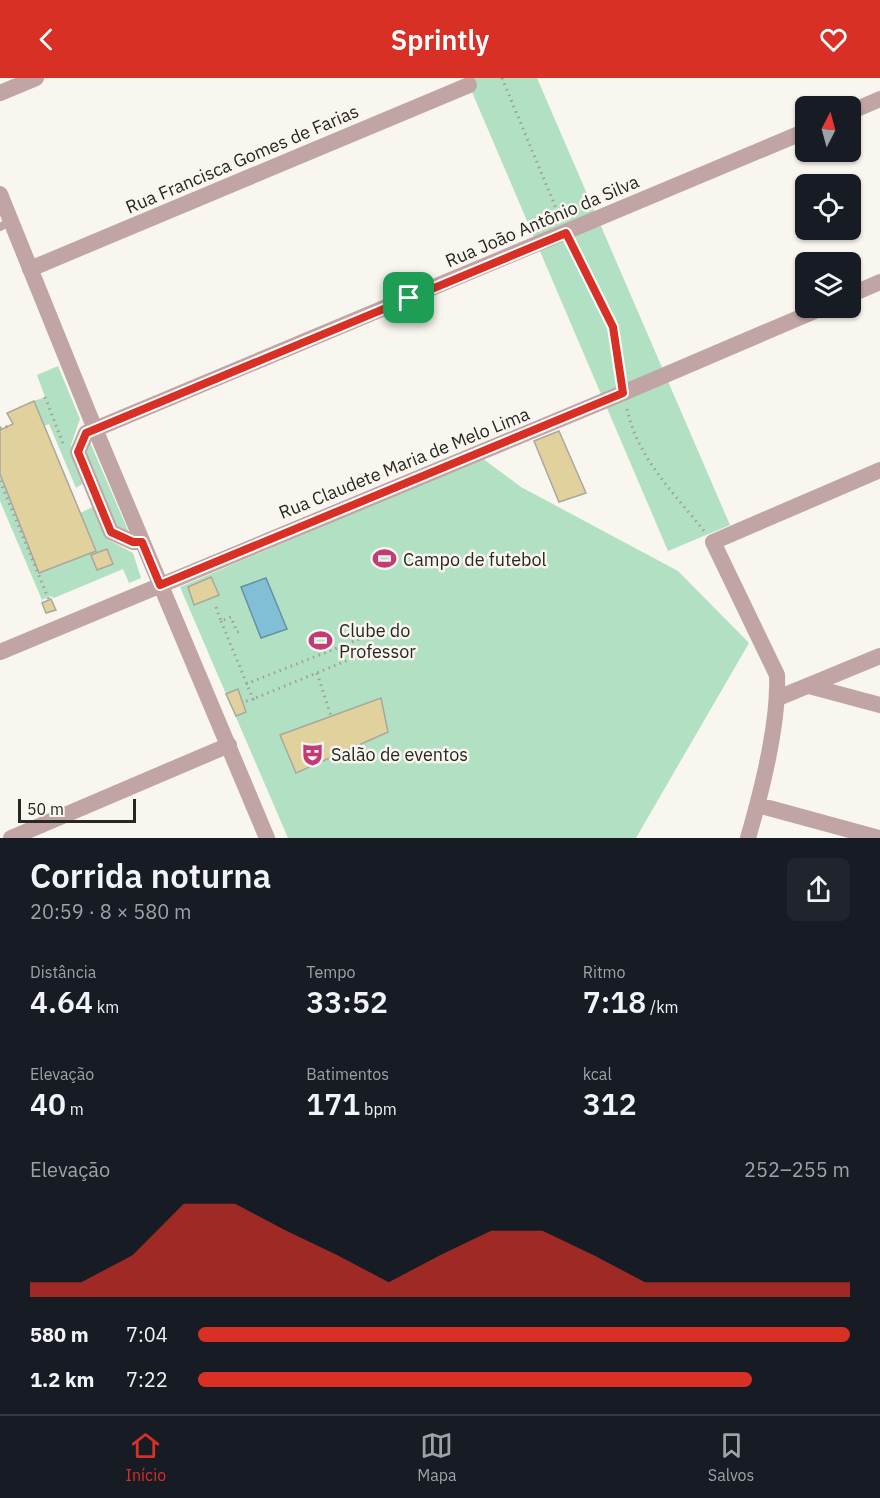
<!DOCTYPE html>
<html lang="pt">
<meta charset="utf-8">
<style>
body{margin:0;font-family:"IBM Plex Sans",sans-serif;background:#20242c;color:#f1f3f6;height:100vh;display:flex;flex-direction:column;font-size:22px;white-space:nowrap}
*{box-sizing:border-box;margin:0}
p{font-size:20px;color:#9ea1a6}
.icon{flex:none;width:33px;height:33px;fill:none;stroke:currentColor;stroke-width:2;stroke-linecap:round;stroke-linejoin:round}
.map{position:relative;height:760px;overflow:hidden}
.panel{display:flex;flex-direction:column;background:#171b24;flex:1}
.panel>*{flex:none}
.needle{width:39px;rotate:6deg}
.tools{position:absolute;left:795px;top:18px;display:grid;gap:12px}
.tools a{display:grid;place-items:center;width:66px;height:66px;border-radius:9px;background:#171b24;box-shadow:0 2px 4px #0004;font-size:30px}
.scale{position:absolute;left:18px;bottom:15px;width:118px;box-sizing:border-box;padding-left:6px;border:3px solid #282724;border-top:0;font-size:16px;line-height:21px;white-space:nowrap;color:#282724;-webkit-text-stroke:4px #f8f6ee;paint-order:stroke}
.pin{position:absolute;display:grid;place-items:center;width:51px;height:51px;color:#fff;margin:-26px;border-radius:12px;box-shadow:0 3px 9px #0006}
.round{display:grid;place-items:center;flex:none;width:63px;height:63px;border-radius:9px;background:#20242c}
.head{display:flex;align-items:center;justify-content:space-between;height:102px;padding:0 30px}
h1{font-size:33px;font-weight:600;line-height:45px}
.stats{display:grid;grid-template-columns:repeat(3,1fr);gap:9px;height:102px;padding:6px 30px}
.stats div{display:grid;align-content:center}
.stats b{font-size:30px;font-weight:600}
.stats small{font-size:16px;font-weight:400}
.stats p{font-size:16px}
.chart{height:168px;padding:12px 30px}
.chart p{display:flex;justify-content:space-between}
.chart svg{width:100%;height:108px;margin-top:6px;fill:#d93025;opacity:.7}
ul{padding:0 30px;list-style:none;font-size:20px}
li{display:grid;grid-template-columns:96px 72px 1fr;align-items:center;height:45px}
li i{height:15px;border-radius:8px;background:#d93025}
header{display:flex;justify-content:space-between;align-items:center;height:78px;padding:0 30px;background:#d93025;color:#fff;font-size:27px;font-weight:600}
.dock{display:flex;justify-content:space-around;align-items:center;height:84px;border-top:2px solid #363941;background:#171b24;font-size:16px;color:#9ea1a6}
.dock a{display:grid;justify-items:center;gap:3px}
.dock .active{color:#d93025}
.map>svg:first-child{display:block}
</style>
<header><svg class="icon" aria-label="back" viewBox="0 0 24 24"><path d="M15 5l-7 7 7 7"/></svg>Sprintly<svg class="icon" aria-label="heart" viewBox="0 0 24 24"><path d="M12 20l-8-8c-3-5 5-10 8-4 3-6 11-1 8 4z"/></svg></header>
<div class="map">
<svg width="880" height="760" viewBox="0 0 880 760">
<rect width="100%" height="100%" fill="#f8f6ee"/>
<path fill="#b2e0c3" d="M466,0h71l193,447 -62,26z
M58,288l22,53 -9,26 13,38 -8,5 -27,-64 -5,2 -10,-25 11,-4 -8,-22z
M86,355l47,109 -16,-7 -39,-83z
M482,380l39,29 157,84 71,72 -113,195h-348l-108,-251z
M0,396l39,99 57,-22 -16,-38 13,-6 14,32 26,14 8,25 -12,5 -6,-14 -69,29 -4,-2 -8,4 -42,-99z"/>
<path fill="#81bfd6" stroke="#6691a1" stroke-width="1.5" d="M266,500l21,51 -26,9 -20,-51z"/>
<path fill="#e1d29d" stroke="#a9a79f" stroke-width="1.5" d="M34,323l62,150 -57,22 -39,-99v-44l13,-6 -6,-11z
M559,353l27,62 -27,9 -25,-61z
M107,471l6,15 -16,6 -6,-15z
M211,499l8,18 -25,10 -6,-18z
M51,521l5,11 -10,3 -4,-10z
M238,611l8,23 -10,4 -10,-22z
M381,620l7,34 -92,41 -16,-38z"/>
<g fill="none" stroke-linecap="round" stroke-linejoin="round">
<path stroke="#a09f99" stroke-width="3" stroke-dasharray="1.5 4.5" stroke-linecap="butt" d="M502,0l58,140
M572,168l41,81 8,52
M45,319l19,49
M627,331c10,48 47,84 77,122
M0,350l10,-2
M0,403l49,119
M216,529l5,14 10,-4 6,15 4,-1
M221,543l32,78 -10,3
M317,595l14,43
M246,606l121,-48 6,14 -120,49"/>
<path stroke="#c0a5a4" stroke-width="8" d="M0,149l11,-6"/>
<path stroke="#c0a5a4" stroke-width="16" d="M0,15l36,-15
M850,34l30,-13
M30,191l439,-184
M850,217l30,-13
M142,464h-9l-22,-10 -33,-80 8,-19 720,-302
M0,574l623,-259 199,-85
M809,608l71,19
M778,620l102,-42
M758,727l121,33
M11,760l218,-93
M748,760c14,-48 31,-114 29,-163l-64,-133 167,-72"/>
<path stroke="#c0a5a4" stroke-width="16" d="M0,116l95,235 172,409"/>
</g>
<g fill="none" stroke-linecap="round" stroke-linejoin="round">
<defs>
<path id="route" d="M566,155l47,94 10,66 -463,192 -18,-43h-9l-22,-10 -33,-80 8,-19z"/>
</defs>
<use href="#route" stroke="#fff" stroke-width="12"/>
<use href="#route" stroke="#d93025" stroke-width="8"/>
</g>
<defs>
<symbol id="stadium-bare" viewBox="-9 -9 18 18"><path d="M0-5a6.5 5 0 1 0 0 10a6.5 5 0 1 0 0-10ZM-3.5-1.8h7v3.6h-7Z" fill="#c43a75" stroke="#f8f6ee" stroke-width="2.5" paint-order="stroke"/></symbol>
<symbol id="theatre-bare" viewBox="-9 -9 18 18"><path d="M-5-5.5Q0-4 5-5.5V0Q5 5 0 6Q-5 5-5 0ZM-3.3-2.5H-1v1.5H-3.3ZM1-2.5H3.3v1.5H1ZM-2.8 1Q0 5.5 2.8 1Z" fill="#c43a75" stroke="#f8f6ee" stroke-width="2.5" paint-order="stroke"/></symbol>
</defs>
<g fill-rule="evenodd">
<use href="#stadium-bare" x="368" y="464" width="33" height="33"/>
<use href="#stadium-bare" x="304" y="546" width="33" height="33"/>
<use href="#theatre-bare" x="296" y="660" width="33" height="33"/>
</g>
<g text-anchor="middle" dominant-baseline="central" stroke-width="5" stroke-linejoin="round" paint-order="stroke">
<g font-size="18" fill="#282724" stroke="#f8f6ee">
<text transform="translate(242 81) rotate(-23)">Rua Francisca Gomes de Farias</text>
<text transform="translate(542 143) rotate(-23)">Rua João Antônio da Silva</text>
<text transform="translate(404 385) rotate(-22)">Rua Claudete Maria de Melo Lima</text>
</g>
<g font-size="18" fill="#282724" stroke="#f8f6ee" text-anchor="start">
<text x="403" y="481">Campo de futebol</text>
<text x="339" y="552">Clube do<tspan x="339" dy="21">Professor</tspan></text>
<text x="331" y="676">Salão de eventos</text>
</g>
</g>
</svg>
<div class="tools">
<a><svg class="needle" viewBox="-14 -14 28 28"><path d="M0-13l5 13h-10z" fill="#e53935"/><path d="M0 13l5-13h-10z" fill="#9ea1a6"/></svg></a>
<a><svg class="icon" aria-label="locate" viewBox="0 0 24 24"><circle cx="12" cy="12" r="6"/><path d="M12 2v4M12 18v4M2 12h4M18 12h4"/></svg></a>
<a><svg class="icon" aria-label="layers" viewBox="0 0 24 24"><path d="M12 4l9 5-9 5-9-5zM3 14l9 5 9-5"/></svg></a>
</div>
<div class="scale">50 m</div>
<div class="pin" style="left:409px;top:220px;background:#1e9e55"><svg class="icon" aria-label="arrive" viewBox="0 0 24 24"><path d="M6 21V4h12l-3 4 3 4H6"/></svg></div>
</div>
<section class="panel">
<div class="head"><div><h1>Corrida noturna</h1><p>20:59 · 8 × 580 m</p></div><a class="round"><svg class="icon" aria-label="share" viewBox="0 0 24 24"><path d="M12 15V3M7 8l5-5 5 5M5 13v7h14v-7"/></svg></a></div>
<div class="stats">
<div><p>Distância</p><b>4.64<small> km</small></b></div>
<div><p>Tempo</p><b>33:52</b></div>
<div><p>Ritmo</p><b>7:18<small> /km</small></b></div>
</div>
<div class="stats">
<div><p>Elevação</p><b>40<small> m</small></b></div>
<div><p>Batimentos</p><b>171<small> bpm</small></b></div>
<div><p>kcal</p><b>312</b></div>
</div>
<div class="chart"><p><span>Elevação</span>252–255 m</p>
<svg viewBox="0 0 160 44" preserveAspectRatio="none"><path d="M0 44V38L10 38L20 27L30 6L40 6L50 17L60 27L70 38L80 27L90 17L100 17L110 27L120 38L130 38L140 38L150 38L160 38V44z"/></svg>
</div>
<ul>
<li><b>580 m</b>7:04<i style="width:100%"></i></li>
<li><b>1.2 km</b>7:22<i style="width:85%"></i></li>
</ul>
</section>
<nav class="dock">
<a class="active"><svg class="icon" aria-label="home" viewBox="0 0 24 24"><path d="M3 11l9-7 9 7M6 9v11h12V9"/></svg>Início</a>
<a><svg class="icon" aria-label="map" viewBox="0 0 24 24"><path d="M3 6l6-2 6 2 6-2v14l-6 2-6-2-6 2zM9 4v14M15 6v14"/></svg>Mapa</a>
<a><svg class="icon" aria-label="saved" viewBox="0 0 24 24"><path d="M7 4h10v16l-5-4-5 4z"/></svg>Salvos</a>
</nav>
